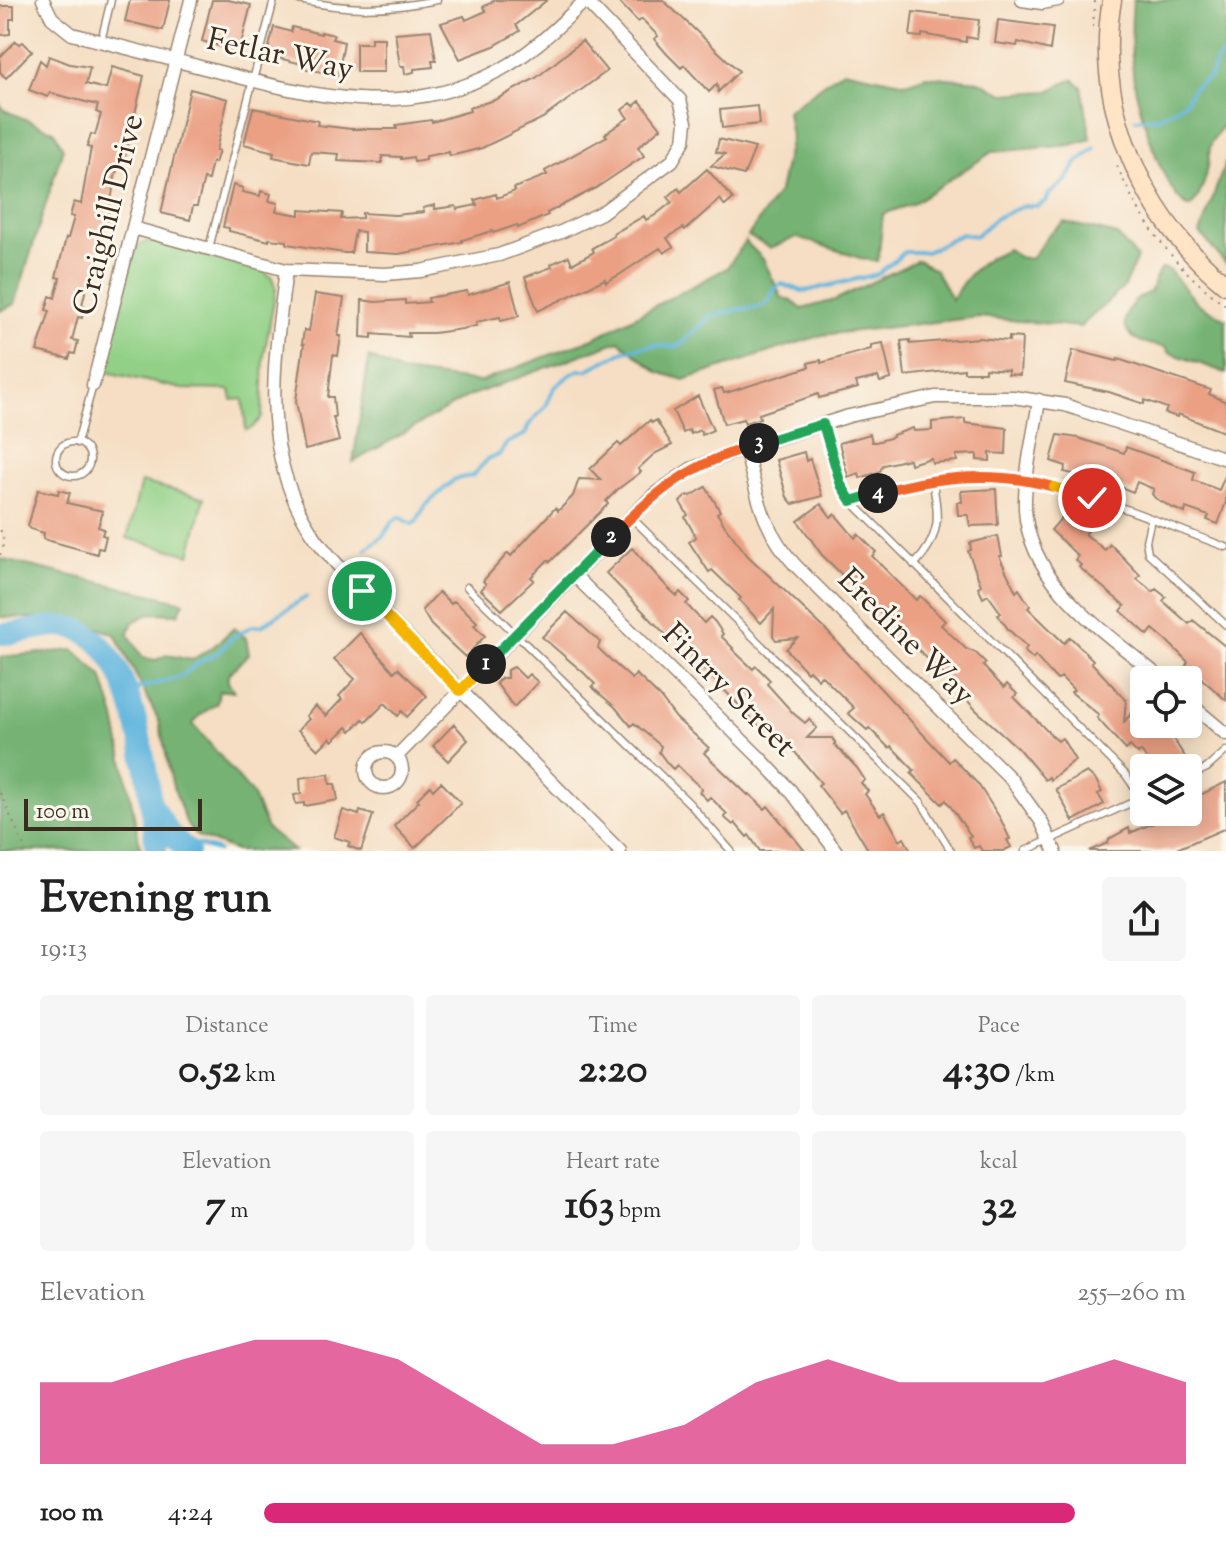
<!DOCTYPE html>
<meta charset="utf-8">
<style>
body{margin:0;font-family:"Sorts Mill Goudy",serif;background:#f6f6f6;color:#222;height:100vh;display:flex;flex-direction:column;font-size:30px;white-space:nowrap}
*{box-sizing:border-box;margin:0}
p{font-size:26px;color:#767676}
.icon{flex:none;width:44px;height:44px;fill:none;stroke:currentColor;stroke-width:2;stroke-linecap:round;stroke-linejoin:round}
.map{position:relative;height:851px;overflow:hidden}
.side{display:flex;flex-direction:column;background:#fff;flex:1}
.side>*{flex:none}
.buttons{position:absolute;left:1130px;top:666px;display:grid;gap:16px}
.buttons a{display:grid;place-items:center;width:72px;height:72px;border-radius:8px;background:#fff;box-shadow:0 4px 20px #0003;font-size:40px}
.scale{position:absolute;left:24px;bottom:20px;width:178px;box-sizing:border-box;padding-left:8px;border:4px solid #3b2a1e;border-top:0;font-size:22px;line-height:28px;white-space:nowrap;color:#3b2a1e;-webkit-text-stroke:6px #fbf7ec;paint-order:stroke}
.pin{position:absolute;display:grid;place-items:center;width:68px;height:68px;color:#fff;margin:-34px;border:4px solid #fff;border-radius:50%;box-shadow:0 2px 8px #0007}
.km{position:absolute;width:40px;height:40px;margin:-20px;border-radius:50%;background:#222;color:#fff;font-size:22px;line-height:40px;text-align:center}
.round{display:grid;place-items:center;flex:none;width:84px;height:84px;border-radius:8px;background:#f6f6f6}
.head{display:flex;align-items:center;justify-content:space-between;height:136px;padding:0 40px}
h1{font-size:44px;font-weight:700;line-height:60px}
.figures{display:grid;grid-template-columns:repeat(3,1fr);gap:12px;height:136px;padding:8px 40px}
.figures div{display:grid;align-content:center;border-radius:8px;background:#f6f6f6;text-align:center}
.figures b{font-size:40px;font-weight:700}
.figures small{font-size:22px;font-weight:400}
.figures p{font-size:22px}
.chart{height:224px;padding:16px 40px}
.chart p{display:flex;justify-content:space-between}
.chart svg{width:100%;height:144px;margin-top:8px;fill:#db2777;opacity:.7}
ul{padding:0 40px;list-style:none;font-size:26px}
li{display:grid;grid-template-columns:128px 96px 1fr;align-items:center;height:60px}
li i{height:20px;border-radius:10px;background:#db2777}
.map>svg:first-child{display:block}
</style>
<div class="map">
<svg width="1226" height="851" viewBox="0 0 1226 851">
<rect width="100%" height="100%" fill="#fbf7ec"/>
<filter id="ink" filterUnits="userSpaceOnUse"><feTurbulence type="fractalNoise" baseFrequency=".0125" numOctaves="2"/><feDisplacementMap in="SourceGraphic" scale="16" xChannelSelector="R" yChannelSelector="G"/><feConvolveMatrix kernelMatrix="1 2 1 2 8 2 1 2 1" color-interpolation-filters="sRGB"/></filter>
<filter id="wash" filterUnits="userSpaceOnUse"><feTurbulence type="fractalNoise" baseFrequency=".006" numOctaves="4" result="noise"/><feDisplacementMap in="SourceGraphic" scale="32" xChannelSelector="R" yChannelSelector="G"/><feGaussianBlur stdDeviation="1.8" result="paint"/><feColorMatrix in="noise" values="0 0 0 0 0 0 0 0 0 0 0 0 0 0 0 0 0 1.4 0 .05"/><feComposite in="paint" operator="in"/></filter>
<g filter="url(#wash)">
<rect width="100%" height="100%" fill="#f5dec3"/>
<path fill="#91d086" stroke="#667d52" stroke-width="2" d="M151,241l110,29 11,8 4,11 -12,66 -2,62 -10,11 -6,2 -3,-31 -11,1 -2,-10 -48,-1 -80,-18 32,-118 6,-9z
M141,482l63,16 -14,57 -63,-17z"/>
<path fill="#74b273" stroke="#586e48" stroke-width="2" d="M1133,0h93v119c-4,9 -9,14 -14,22 -4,8 -2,17 -4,25 -2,13 -8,33 -18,41 -26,-9 -54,-105 -57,-133 -2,-24 -2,-50 0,-74z
M843,70l63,13 20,-7 53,5 25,13 45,-3 24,-12 9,8 9,52 -20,6 -79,7 -80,52 -29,10 -5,47 -15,-2 -66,-22 -27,11 -22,-12 31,-45 12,-54 -4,-26z
M0,105l6,6 48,20 9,17 -48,156 -15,7z
M1226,161v103l-26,-31z
M1064,222l53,13 20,23 -14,30 -43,39 -101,-10 -157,18 -138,45 -26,-8 -39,-31 -150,55 -116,66 16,-105 32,15 79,10 116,-45 131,-69 18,-27 18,18 19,39 9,2 11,9 33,-9 83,-40 17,10 17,30c13,-25 30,-40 55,-51l12,8 12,2 18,-25z
M1163,268l6,2 29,34 28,15v54l-58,-21 -1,-4c-10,-3 -25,-4 -33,-10 -21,-15 -2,-40 16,-46l9,-21z
M0,559l184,43 -6,12 -28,-1 -17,9 -5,12 15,24 13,2 11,-5 25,5 23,-15 19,-17 12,10 3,16 -21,20v8l6,9h-15l-2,12 -18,13 -6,8 59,70 15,35 27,22h-58l-39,-15 -10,-11 -15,-42 -13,-62 -44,-87 -40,-14 -75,-3z
M74,650l28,26 13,42 26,133h-141v-194z"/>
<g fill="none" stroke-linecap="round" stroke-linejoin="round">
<path stroke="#62b6de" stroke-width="4" d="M1136,119l23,-2 18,-9 8,-6 9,-15 16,-10 6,-15 10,-11
M366,549l16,-12 11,-16 6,-4 13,7 4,-2 10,-17 29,-26 17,-3 17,-18 10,-3 8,-12 19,-9 2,-8 18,-20 8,-18 16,-13 9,-5h8l37,-19 29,-6 21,2 7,-3 30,-28 30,-7 16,-1 10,-5 8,-14 6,-5 22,7 8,-1 67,-16 27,-22h21l35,-18 14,2 21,-18 27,-12h15l9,-6 2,-6 17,-13 11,-18 18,-15
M126,692l54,-15 21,-16 17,-8 15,-16 19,-11h9l45,-29
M172,837l46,14"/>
<path stroke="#62b6de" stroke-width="22" d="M0,634c24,1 50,-13 74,-6 65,18 76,167 82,223
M154,808l16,26 18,17"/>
</g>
<g id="blocks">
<path fill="#eba084" d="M130,0h40l-7,30 -38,-9z
M212,0h16l23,5 -12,47 -37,-11z
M495,0h52l-31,25 4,6 -26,15 -34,13 -19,-36 23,-7 2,4 20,-9 -3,-4z
M617,0h46l76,71 -21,21 -1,-8 -8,8 -25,-27 -3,3 -14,-14 -13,-15 4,-3 -16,-17 -4,3z
M0,6h14v13h-4v15l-10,1z
M913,12l66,8 -2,19 -11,-2v5l-44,-8v3l-12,-1z
M998,20l55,7 -3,23 -32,-8 -1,4 -22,-3z
M274,27l17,5 1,-5 29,7v-2l13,3 -2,4 12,3 -6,33 -32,-6v-4l-39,-10z
M431,30l5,30h-4l1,7 -19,2v3l-9,2 -1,-8h-4l-5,-33z
M371,38h13v34h-28v-29h15z
M16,41l4,3 3,-2 9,9 -26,27 -6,-6v-15z
M582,41l25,30 -64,47 -61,30 -32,8 -1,-4 -23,4v4l-12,2 -1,-5 -12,2v-2l-19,-1v7l-44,-2 1,-7 -28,-2 -2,12 -36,-7 1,-5 -30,-8 9,-36 65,13 -1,4 34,4h46l-1,-4 35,-5 1,2 38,-11 -1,-3 28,-9 39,-21z
M49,56l21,8 20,3 -4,17 20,5 6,-22 32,9 -11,46 -4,-1 -6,22 5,1 -3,12 -4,-1 -6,22 -8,48 -5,-1 -6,22 7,1 -11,38 -5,-1 -5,21 3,1 -3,12 -4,-1 -6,23 6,1 -3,13 -4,-1 -2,6 -32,-8 13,-40 -4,-1 4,-14 5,2 5,-20 -4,-1 10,-39h2l6,-21 -4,-1 4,-14 7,2 10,-56 -4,-1 4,-13 4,1 6,-21 -5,-2 2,-7 -48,-12 -2,4 -19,-7 11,-30 6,5z
M190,89l38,10 -12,51 3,1 -4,12 -3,-1 -4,18 -4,-1 -7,27h-4l-3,14 -29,-7z
M640,101l21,27 -23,19 6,9 -48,32 -49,25 1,2 -30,13 -1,-3 -24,8 -1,-2 -30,9v2l-63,12 -35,-2v-20l-9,-1 -4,22h-7l-57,-9v-3l-18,-2v2l-40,-10v-3l-6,-1 10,-42 10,3 -1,4 18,4 1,-5 10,3 -2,7 9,2 -2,8 24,4v-5l42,3 -1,6 21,-1v-5l33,2 29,-3 -1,-4 12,-3v4l21,-3 1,3 20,-4 -2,-5 21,-6 1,4 18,-7 -1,-3 33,-13 -2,-4 62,-35 -2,-2 23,-16 -6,-8 9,-7 3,3z
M757,106l2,18 -37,4 -2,-18z
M719,139l36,9 -11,27 -33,-9 14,-12 -9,-2z
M707,169l26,30 -8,7 -5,-7 -35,31 -2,-2 -16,10 6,9 -9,6 -4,-5 -41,27 -13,7 -1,-3 -67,32 -13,-34 27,-10 -1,-3 18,-8 3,8 22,-12 -2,-4 22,-12 -1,-2 31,-18 2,4 8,-4 18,-14 -4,-5 10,-9 3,4z
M510,282l9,34 -18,5 -1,-4 -24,5v4l-14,3 -28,4h-26l1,4 -37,-3v4l-11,-1 1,-37 13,2 30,-2v4l24,-2 -1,-4 39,-7 1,4z
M315,294l29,4 -6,38h3l-3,20 -5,-1 -5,42h5l2,20h-2l6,24 -34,9 -9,-49 8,-57h-2l2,-14 5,1z
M1009,337l13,1 -2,37 -12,-1v-4l-23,-2v4h-21v-3l-59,7 -4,-35 9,-1v4l69,-6 30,3z
M883,343l8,36 -11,3 -2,-5 -22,5 2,6 -39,10 -1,-4 -59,20 1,4 -15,5 -2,-4 -19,5 -10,-34 8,-2 2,5 5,-1 80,-25 -1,-4 13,-3v3l50,-14v-4z
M1073,350l44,11 1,-2 93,31 -2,4 17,8v31l-48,-19 -1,3 -12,-4 2,-5 -22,-8 -1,4 -35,-12 -44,-9z
M698,396l15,34 -11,5 -2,-5 -9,4 -2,-4 -6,3 -10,-22z
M965,419v4l42,5 -1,26 -16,-1v8l-13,-1v-6l-21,1 1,6 -25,2 -1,-5 -21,6 -1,-5 -26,6 -3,6 -7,3 -13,4 -1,-5 -11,4 -9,-34 31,-9 2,8h4l17,-5v-2l20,-7 1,3 18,-1v-8z
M650,420l2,3 4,-3 16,25 -18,9 -16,15 3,3 -23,17 -12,12 2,3 -58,58 -2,-2 -17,17 3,3 -32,30 -21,-20 5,-6 -3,-3 25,-28 3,3 44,-48 3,3 15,-15 6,-17 22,1 -11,-11 28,-26 3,3z
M1058,435l20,3 46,15 2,-6 69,25 -2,8 26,10 7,-16v28l-8,22 -11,-4 2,-4 -23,-8 -1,5 -12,-5 -18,-10 -3,-4 2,-5 -17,-7 -4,10 -30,-12 -39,-8 2,-6 -15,-5z
M804,452l2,9 4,-2 12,37 -29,8 -6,-7 -11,-37z
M706,487l14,24 -3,2 8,13 23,30 76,72 125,134 4,-4 25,26 22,34 10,21 -3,1 4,7 -8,4h-21l-3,-5 -5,2 -6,-11 3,-1 -25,-36 -4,4 -31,-31 3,-3 -23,-24 -2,2 -20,-20 -2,2 -19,-17 6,-5 -33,-33 -3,4 -9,-9 -2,2 -21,-23 11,-11 -21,2 -3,-4 1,-27 -13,14 -22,-23 2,-2 -29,-28 -3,2 -20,-30 7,-5 -11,-20 3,-2 -8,-13 7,-7 4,1z
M996,489l2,36 -28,1 -2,-11h-10l-1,-13h5l-1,-11z
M38,490l20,4 1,-4 11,3 -3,10 36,8 -5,16 6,2 -2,6 4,1 -3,13 -5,-1 -1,6 -54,-15 1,-6 -14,-4 -2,-3z
M821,504l10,13 4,-3 20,24 3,-4 18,18 -4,4 44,44 4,-4 25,25 -4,4 25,24 10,4 10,10 -3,3 21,22 3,-4 10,10 -3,3 36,37 8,7 4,-3 13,22 -25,20 -1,-3 -4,3 -27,-32 -42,-38 -32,-35 -122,-120 -24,-34z
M1069,509l12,11 4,-6 10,9 -10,11 20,16 5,-6 9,9 21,22 -3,4 16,13 3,-3 10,8 -3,4 26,23 4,-4 33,27v53l-40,-35 2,-3 -21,-21 -14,-12 -5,6 -27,-24 4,-5 -46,-39 2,-2 -6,-5 3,-4 -27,-26z
M998,536l4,20h-3l17,36 3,-3 11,17 -2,2 36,35 6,-6 23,23 -2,2 35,38 -2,22 14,-16 6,6v12h15l13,13 17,26 -7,5h-30l-11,-17 -3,3 -8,-8 -4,4 -9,-10 -20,-22 2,-3 -28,-23 3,-2 -13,-13 -4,3 -22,-24 -2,3 -9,-8 3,-4 -19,-18 -10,-14 3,-2 -13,-18 -5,3 -5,-11 3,-2 -13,-34 3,-1 -1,-7z
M632,548l36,40 9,8 3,-4 9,9 -3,3 18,19 6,-6 5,5 8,12 -2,2 12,12 -1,1 21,20 3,-3 14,14 -3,4 26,29 12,10 4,-4 8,9 -10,10h25l3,4v3l22,23 8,12 -4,3 7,8 -3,3 15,21 4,-3 16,29 4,-3 7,13h-42l-25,-41 -4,3 -22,-28 3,-2 -27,-32 -25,-24 -5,4 -63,-65 2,-2 -14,-16 -16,-15 -4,5 -63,-65z
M439,592l12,12 3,-3 14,12 9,9 -3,3 11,11 -20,21 -34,-32 -9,-15z
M567,612l33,30 -2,6 18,17 16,14 4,-5 24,23 16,21 33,30 -5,5 44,42 1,-1 16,15 3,-3 37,45h-45l-11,-16 -2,2 -12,-14 -2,2 -9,-8 3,-3 -17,-17 -3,3 -8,-8 3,-3 -17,-16 -8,-8 -4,4 -5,-5 -9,-12 2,-6 -27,-23 -3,3 -16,-19 -23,-20 3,-3 -11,-11 -42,-36z
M360,633l34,39 4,-4 29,28 -20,21 -5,-6 -4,5 -13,-13 -19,19 -3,-3 -12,12 -4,-4 -14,14 -3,-3 -12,12 -20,-20 11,-11 -3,-3 9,-10 11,10 16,-17 -3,-3 16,-17 -21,-20z
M514,667l11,11 4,-4 9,8 -24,25 -18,-24 5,-5h6v-8z
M454,724l14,16 -20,21 -15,-15z
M1087,772l9,8 6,12 -4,2 6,10 -31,17 -17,-32z
M329,774l1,10h5l3,16 -34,6v-3l-8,1 -2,-9 7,-1 -1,-16z
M441,782l20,21 -46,45 -21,-22 25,-25 -2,-2 13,-13 3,4z
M1226,782v46l-54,23h-83l19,-8 1,-4 20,-11 1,5 43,-18 -1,-3h16v-11z
M343,810l16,5 1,-4 13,4 -12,36 -13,-5 2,-4 -16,-5z"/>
</g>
</g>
<g filter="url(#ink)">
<use href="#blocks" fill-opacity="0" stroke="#988470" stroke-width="2"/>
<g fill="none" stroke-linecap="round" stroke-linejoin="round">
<defs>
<path id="lane" d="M299,0c49,11 88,10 138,0
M101,41l10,-41
M209,248l65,-248
M823,424l18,61 10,16 274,273 17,24
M56 459a17 17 0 1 1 34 0a17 17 0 1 1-34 0Z
M77,443l16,-58
M851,501c33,-10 67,-22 102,-24 95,-7 185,38 273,70
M631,517l290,285 30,49
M1151,519l-5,22 2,12 78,72
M914,565c27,-28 26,-49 18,-85
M467,587l222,216 42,48
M1188,777l19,-9 19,-17
M1025,851l119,-54"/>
<path id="street" d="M43,0l9,18 20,16c46,12 91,23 136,35 99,26 196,53 292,1 33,-18 58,-44 85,-69
M1022,0l20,3 16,-3
M133,228l153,42 99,4 36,-3 78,-16 62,-23 40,-19 71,-52 12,-20 2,-19 -6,-22 -95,-100
M286,270c-12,93 -29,187 31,270 13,18 29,34 45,51l258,260
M93,385l98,-385
M1039,400c-5,36 -15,73 -14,109 4,77 85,126 138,171
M745,448c13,48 16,80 51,118l214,212 31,43 14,30
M574,575l185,182 31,33 46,61
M1188,702l38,32
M366 770a18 18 0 1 1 36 0a18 18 0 1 1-36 0Z
M396,757l235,-240 24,-23 36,-25 54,-21 104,-32 86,-19h78l52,8 161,54"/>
<path id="secondary" d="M1112,0c-19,107 31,218 114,285"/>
</defs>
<use href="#lane" stroke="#988470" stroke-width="9"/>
<use href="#street" stroke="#988470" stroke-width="15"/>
<use href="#secondary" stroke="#988470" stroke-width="21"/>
<path stroke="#988470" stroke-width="2" stroke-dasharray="2 6" stroke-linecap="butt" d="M1093,27l2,-27
M1117,166c24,56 59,104 109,139
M0,555l4,-12 -4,-15
M0,793l26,58"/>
<use href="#lane" stroke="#fff" stroke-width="6"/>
<use href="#street" stroke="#fff" stroke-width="12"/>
<use href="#secondary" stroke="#ffe4c6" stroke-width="18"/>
</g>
</g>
<g fill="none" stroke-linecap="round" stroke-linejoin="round" filter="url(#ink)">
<defs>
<path id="split-1" d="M362,591l98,100 26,-27"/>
<path id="split-2" d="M486,664l125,-127"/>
<path id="split-3" d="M611,537c49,-50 81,-73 148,-94"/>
<path id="split-4" d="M759,443l64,-19 18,61 10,16 27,-8"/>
<path id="split-5" d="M878,493c58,-17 117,-23 176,-6"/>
<path id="split-6" d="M1054,487l38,11"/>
</defs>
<use href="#split-1" stroke="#fff" stroke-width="16"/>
<use href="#split-2" stroke="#fff" stroke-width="16"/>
<use href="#split-3" stroke="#fff" stroke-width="16"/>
<use href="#split-4" stroke="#fff" stroke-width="16"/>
<use href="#split-5" stroke="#fff" stroke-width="16"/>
<use href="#split-6" stroke="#fff" stroke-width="16"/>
<use href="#split-1" stroke="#f5b400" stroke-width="10"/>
<use href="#split-2" stroke="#22a559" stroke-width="10"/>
<use href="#split-3" stroke="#f0652b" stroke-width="10"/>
<use href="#split-4" stroke="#22a559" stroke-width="10"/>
<use href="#split-5" stroke="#f0652b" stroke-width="10"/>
<use href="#split-6" stroke="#f5b400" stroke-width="10"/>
</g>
<g text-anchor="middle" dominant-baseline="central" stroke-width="6" stroke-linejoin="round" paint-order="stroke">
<g font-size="32" fill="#3b2a1e" stroke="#fbf7ec">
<text transform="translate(280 56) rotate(12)">Fetlar Way</text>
<text transform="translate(110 215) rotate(-76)">Craighill Drive</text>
<text transform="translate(905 638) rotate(45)">Eredine Way</text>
<text transform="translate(728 691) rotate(45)">Fintry Street</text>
</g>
</g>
</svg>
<div class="buttons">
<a><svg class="icon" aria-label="locate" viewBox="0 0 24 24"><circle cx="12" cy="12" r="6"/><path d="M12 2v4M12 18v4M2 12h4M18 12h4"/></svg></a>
<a><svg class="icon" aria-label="layers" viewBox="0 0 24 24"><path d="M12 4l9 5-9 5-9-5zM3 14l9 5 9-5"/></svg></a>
</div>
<div class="scale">100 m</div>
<div class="pin" style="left:362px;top:591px;background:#1e9e55"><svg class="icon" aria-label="arrive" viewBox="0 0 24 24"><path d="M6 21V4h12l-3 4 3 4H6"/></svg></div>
<div class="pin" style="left:1092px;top:498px;background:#d93025"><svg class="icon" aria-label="check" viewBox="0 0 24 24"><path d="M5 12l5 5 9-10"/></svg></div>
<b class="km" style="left:486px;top:664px">1</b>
<b class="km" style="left:611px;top:537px">2</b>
<b class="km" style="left:759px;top:443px">3</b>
<b class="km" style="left:878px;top:493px">4</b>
</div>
<section class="side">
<div class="head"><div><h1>Evening run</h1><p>19:13</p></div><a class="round"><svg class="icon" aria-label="share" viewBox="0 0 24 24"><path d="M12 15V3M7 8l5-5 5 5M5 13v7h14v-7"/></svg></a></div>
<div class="figures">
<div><p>Distance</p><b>0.52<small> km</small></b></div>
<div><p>Time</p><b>2:20</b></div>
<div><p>Pace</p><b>4:30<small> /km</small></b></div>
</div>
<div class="figures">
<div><p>Elevation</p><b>7<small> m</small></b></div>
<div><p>Heart rate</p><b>163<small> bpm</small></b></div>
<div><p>kcal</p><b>32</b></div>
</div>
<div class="chart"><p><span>Elevation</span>255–260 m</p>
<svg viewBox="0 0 160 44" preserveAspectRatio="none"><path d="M0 44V19L10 19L20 12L30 6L40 6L50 12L60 25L70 38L80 38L90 32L100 19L110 12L120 19L130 19L140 19L150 12L160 19V44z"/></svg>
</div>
<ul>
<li><b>100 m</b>4:24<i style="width:88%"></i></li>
</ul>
</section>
